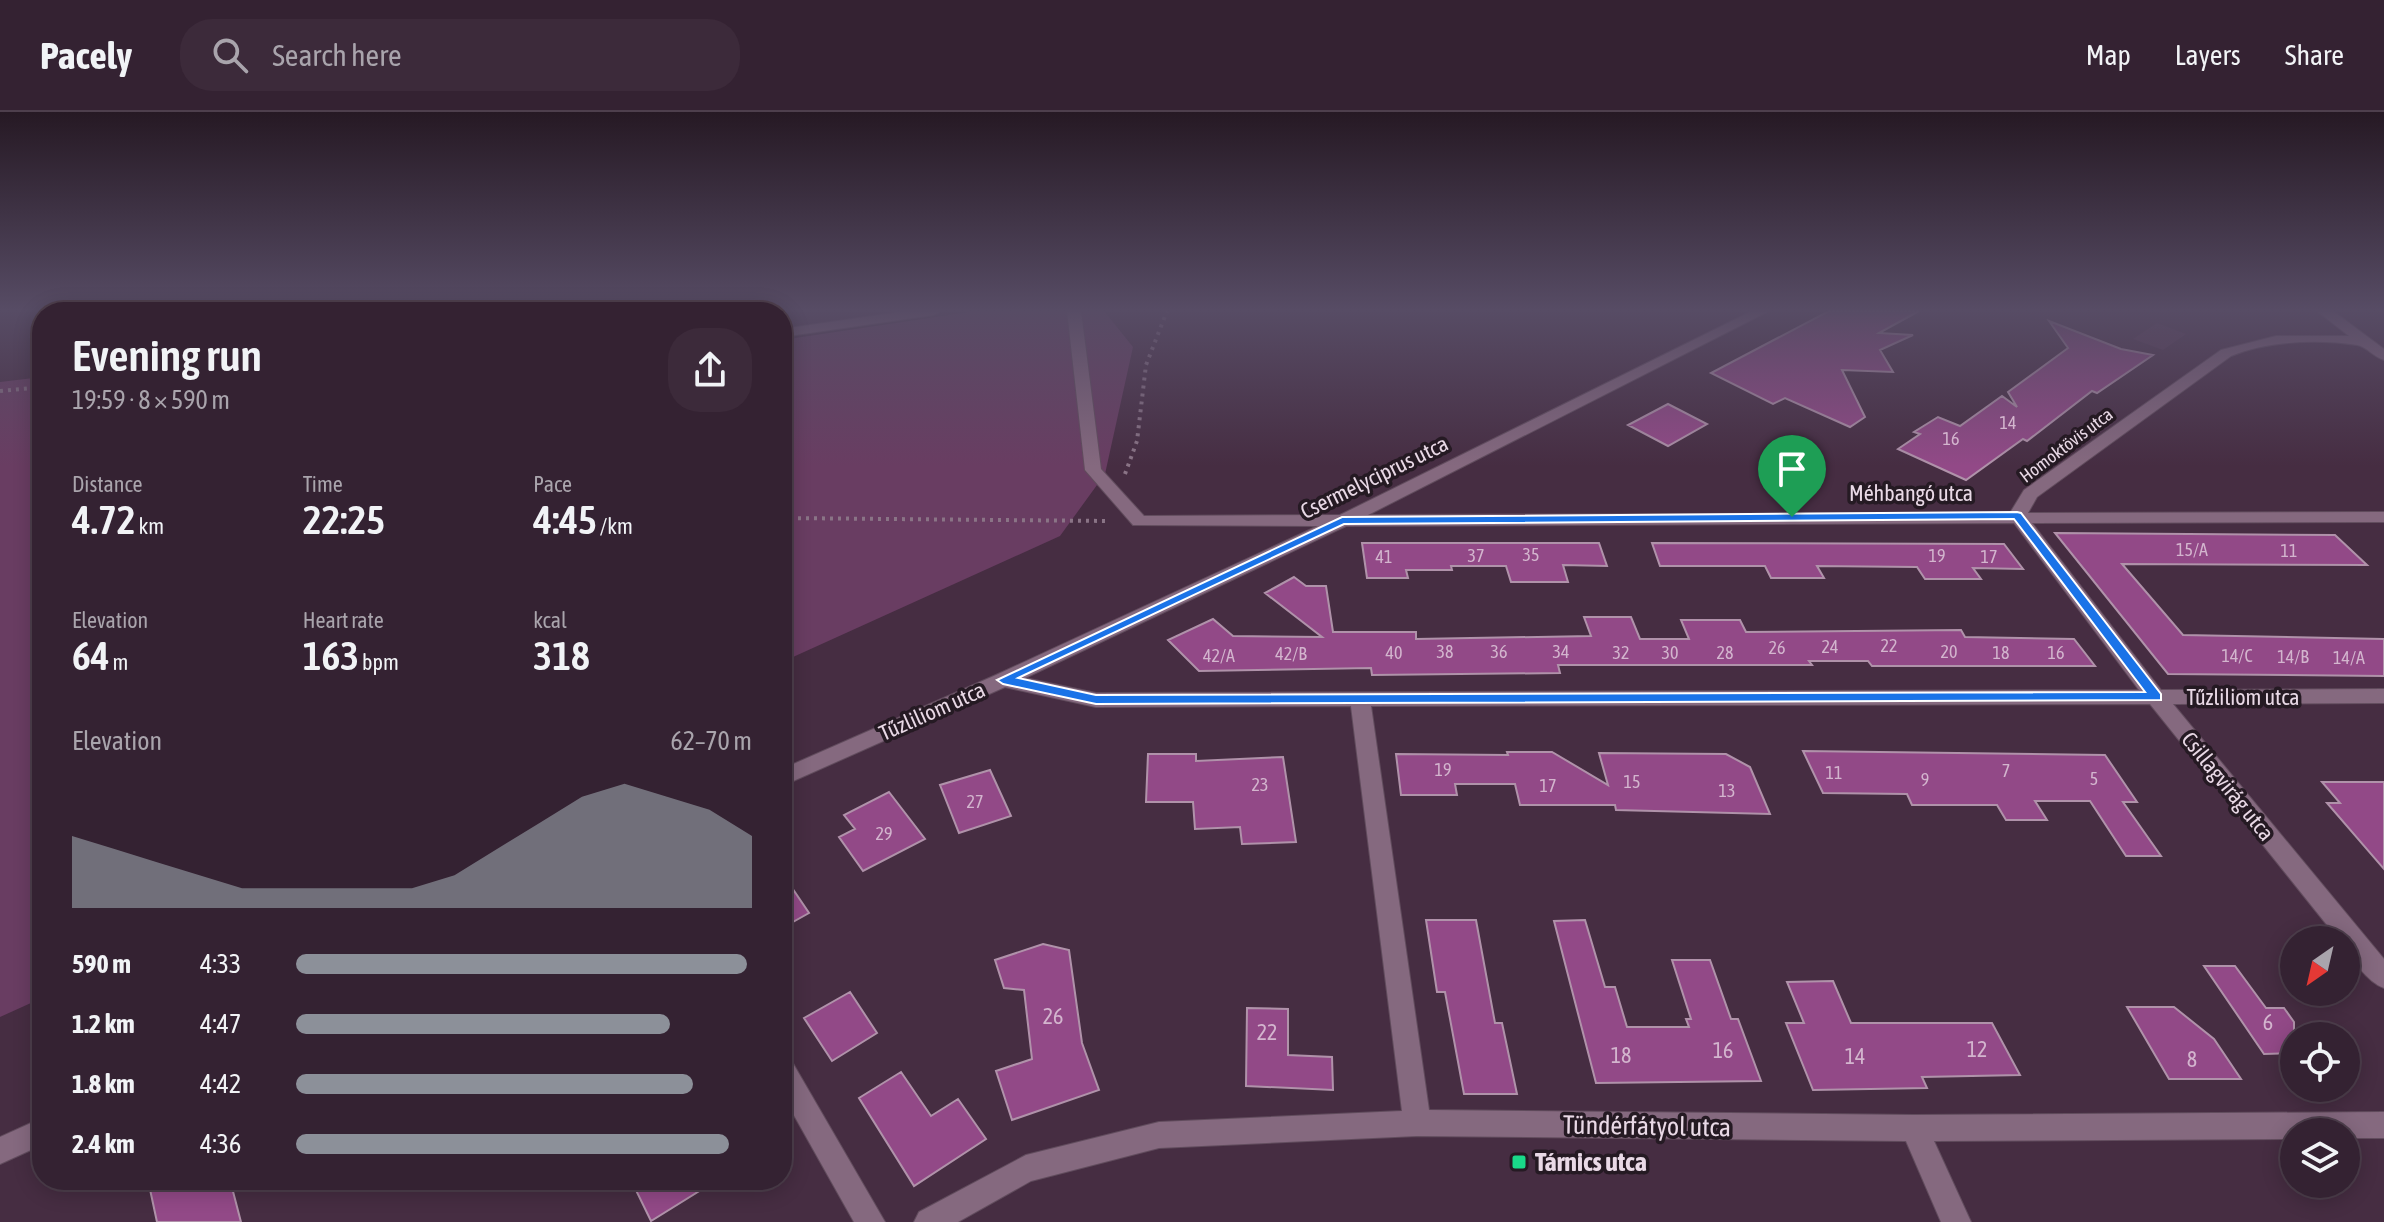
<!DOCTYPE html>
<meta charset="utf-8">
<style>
body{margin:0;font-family:"Asap Condensed",sans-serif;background:#3c2a3a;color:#f1f3f6;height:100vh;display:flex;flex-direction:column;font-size:30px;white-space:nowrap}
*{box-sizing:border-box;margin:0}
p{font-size:26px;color:#a9a4ac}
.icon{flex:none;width:44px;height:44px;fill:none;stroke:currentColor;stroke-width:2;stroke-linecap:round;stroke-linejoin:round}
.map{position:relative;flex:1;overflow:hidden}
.drawer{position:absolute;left:32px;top:190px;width:760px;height:888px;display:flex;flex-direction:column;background:#342232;border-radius:32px;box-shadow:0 4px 20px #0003,0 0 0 2px #4e3f4d}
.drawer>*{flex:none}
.needle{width:52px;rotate:214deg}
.controls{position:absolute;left:2280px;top:814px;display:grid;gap:16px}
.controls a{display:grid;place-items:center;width:80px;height:80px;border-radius:50%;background:#342232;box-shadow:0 4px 20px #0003,0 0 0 2px #4e3f4d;font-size:40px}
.pin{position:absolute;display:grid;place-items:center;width:68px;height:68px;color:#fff;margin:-82px -34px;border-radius:50% 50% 50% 0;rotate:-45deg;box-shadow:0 0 8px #0007}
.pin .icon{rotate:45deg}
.round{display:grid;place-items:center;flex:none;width:84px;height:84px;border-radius:32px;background:#3c2a3a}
.overview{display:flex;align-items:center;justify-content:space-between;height:136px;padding:0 40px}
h1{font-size:44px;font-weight:600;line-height:60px}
.figures{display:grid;grid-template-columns:repeat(3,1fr);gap:12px;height:136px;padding:8px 40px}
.figures div{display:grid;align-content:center}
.figures b{font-size:40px;font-weight:600}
.figures small{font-size:22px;font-weight:400}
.figures p{font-size:22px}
.chart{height:224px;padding:16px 40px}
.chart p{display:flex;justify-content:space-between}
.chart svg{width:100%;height:144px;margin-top:8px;fill:#8c9099;opacity:.7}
ul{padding:0 40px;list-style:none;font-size:26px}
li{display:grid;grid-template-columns:128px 96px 1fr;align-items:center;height:60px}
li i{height:20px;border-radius:10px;background:#8c9099}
header{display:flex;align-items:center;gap:48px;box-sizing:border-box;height:112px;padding:0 40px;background:#342232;border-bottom:2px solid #4e3f4d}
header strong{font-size:38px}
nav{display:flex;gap:44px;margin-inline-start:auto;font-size:28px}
.search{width:560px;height:72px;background:#3c2a3a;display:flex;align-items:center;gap:20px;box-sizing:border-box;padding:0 28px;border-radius:32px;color:#a9a4ac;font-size:30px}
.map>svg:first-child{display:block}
</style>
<header>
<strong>Pacely</strong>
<div class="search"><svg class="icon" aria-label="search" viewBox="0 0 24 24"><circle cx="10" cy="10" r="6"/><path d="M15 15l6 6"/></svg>Search here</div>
<nav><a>Map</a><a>Layers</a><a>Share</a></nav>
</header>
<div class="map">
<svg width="2384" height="1110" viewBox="0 0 2384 1110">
<rect width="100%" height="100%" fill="#462d42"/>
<path fill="#54364f" d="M2157,211l29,11 -23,16 -30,-11z"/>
<path fill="#693d62" d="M976,199h128l29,36 -28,127 -45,62 -278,126v-322z
M42,265v621l-42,19v-635z"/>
<path fill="#924987" stroke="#b092aa" stroke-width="2" d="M1829,199h90l-40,22 34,2 -33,15 13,22 -51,-2 23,47 -15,10 -65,-29 -12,6 -62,-31z
M2049,209l72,28 32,6 -56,38 -5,-2 -65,50 -4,-2 -57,41 -68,-31 22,-15 -6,-2 24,-15 22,9 42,-30 15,11 -9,-15 60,-44z
M1668,292l39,20 -39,22 -40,-21z
M2055,421l280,2 32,30 -245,-1 61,71 201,4v37l-216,-2z
M1362,431h237l8,23 -44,-1 5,17h-57l-5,-16h-55l1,4h-46l2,8h-41z
M1652,431l352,1 19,25 -50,-1 8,11h-56l-8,-12 -100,-1 7,12h-53l-6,-12h-105z
M1294,465l12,9h20l7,46h83v7l175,-3 -7,-19h47l9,22h49l-8,-19h59l6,12 215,-2 4,7 109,2 21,27h-223l-4,-5h-59l3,4h-254l2,8 -188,2 -1,-7 -172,3 -31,-31 45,-21 20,17 89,1 -57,-44z
M1803,639l302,4 32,47h-14l38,54h-35l-36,-55h-55l12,19h-41l-9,-15h-85l-5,-11 -84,-1z
M1507,640h45l56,33 -9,-32 127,1 24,13 20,47 -154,-4 -1,-5h-95l-5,-21h-60l2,11h-56l-5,-41 112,1z
M1148,642h48v7l87,-4 13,85 -54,2 -2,-17 -45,2 -2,-27h-47z
M990,658l21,46 -52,17 -19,-48z
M2322,670h62v87l-57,-66h13z
M889,680l36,47 -62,32 -24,-34 16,-8 -11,-14z
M782,761l27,40 -27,15z
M1426,808h50l19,103h7l15,71h-53l-19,-102h-8z
M1585,808l20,67h10l12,40h62l-3,-8h5l-19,-59h38l21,59h7l23,62 -165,2 -42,-162z
M1043,832l26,6 13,93 17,47 -87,30 -16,-49 36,-12 -8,-69 -20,-2 -9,-28z
M2204,854h31l31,42h18l10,14v31l-30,1z
M1833,869l18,42h141l28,52 -98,2 5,11 -114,2 -27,-67h18l-17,-41z
M850,880l27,41 -45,28 -28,-43z
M2127,895h47l40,32 27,40h-72z
M1247,896l41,1v46l44,2 1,33 -87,-4z
M901,960l30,44 27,-17 28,40 -72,47 -55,-88z
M148,1068h82l11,42h-84z
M631,1068h86l-66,41z"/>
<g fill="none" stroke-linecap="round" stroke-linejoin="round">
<defs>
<path id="minor" d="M227,199h15l1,1h-15z
M907,199h34l-7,4 -152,22v-8z
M1067,199h14l20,158 43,47 196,-1 412,-204h17l-401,204 642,-2 14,-23 197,-140 55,-14h73l-32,-25h16l51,38v11c-10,-3 -17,-13 -27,-15 -40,-6 -89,-4 -126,11l-194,141 -9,16 356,-1v10l-352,1 129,167 223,-1v14l-211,1 211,255v29c-15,-5 -38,-32 -38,-48h-7l-189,-236 -779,2 58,404 485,5 470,-3v26h-38v-6h-52v7l-360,2 37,81h-30l-35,-81 -489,-5 -258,12 -128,33 -73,41h-44l5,-10 107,-57 133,-33 243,-11 -51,-405 -255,1 -91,-20 -223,99v-17l214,-94 322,-149 -185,-1 -48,-55zM2014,411l125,167 -1043,3 -71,-15 321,-152z
M782,945l9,3 94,162h-31l-72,-128z
M42,1006v27l-42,19v-27z"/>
</defs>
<use href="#minor" stroke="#614c5d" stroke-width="2"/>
<path stroke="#8a7486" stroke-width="4" stroke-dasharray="3 5" stroke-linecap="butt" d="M0,279l42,-4
M1125,362l12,-33 9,-76 21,-54
M782,406l327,3"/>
<use href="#minor" fill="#85697f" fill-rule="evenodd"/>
</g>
<linearGradient id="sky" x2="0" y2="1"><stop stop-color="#261924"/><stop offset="0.56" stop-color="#574c65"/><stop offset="1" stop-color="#574c65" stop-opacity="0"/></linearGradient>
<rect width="2384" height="354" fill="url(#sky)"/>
<path fill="#1a73e8" stroke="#fff" stroke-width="2" fill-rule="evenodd" d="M2017,400l4,1 140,181v6l-1065,4 -93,-20 -6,-4 345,-163zM2014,407l131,173 -1049,3 -78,-17 326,-154z"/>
<rect fill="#19d989" stroke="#251a23" stroke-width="3" x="1511" y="1042" width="16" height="16" rx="4"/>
<g text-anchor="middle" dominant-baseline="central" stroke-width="7" stroke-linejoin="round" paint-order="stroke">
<g font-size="18" fill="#d3b5ce">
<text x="2008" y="310">14</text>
<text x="1951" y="326">16</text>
<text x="2192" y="437">15/A</text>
<text x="2289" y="438">11</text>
<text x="1531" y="442">35</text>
<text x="1476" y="443">37</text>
<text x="1937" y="443">19</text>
<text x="1384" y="444">41</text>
<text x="1989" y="444">17</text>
<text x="1889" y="533">22</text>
<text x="1830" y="534">24</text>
<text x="1777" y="535">26</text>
<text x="1445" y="539">38</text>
<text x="1499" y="539">36</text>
<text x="1561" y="539">34</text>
<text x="1949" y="539">20</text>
<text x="1394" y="540">40</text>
<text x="1621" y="540">32</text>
<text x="1670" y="540">30</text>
<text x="1725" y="540">28</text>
<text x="2001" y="540">18</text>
<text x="2056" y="540">16</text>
<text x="1291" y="541">42/B</text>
<text x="1219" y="543">42/A</text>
<text x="2237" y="543">14/C</text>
<text x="2293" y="544">14/B</text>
<text x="2349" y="545">14/A</text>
<text x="1443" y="657">19</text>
<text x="2006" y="658">7</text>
<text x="1834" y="660">11</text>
<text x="2094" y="666">5</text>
<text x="1925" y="667">9</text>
<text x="1632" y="669">15</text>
<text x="1260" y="672">23</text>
<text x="1548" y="673">17</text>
<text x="1727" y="678">13</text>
<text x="975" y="689">27</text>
<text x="884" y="721">29</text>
</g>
<g font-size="18" fill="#e9d9e6" stroke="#251a23">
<text transform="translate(2066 333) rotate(-37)">Homoktövis utca</text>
</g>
<g font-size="22" fill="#e9d9e6" stroke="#251a23">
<text transform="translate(1374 365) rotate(-26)">Csermelyciprus utca</text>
<text x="1911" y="381">Méhbangó utca</text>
<text x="2243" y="585">Tűzliliom utca</text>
<text transform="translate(932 599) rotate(-24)">Tűzliliom utca</text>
<text transform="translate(2228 674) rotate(51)">Csillagvirág utca</text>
</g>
<g font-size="22" fill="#d3b5ce">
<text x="1053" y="904">26</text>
<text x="2268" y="910">6</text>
<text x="1267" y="920">22</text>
<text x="1977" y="937">12</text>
<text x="1723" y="938">16</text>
<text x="1621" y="943">18</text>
<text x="1855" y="944">14</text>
<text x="2192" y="947">8</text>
</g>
<g font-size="26" fill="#e9d9e6" stroke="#251a23">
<text transform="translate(1647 1014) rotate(1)">Tündérfátyol utca</text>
</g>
<g font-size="26" font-weight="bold" fill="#e9d9e6" stroke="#251a23" text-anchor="start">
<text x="1535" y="1050">Tárnics utca</text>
</g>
</g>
</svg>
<div class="controls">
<a><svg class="needle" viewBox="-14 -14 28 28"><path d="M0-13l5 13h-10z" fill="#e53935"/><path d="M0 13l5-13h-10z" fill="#a9a4ac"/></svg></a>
<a><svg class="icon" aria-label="locate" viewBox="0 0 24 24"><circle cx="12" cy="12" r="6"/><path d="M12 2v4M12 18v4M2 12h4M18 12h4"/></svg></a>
<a><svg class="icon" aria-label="layers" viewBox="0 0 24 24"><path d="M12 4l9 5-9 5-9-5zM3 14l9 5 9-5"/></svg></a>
</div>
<div class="pin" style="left:1792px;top:405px;background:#1e9e55"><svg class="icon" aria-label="arrive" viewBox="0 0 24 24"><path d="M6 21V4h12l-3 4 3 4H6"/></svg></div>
<section class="drawer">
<div class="overview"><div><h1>Evening run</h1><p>19:59 · 8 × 590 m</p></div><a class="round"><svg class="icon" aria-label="share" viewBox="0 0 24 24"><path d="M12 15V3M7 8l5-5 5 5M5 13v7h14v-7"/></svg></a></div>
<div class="figures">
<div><p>Distance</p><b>4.72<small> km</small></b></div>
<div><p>Time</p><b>22:25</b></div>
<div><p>Pace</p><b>4:45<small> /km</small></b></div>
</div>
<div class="figures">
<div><p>Elevation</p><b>64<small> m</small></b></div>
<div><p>Heart rate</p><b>163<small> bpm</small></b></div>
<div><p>kcal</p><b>318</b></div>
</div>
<div class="chart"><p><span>Elevation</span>62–70 m</p>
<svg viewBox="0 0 160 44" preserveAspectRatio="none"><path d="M0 44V22L10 26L20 30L30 34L40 38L50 38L60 38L70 38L80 38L90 34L100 26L110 18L120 10L130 6L140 10L150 14L160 22V44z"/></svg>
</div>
<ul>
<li><b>590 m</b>4:33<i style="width:99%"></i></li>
<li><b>1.2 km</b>4:47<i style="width:82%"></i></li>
<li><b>1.8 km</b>4:42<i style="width:87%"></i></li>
<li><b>2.4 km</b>4:36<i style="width:95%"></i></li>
</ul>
</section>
</div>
